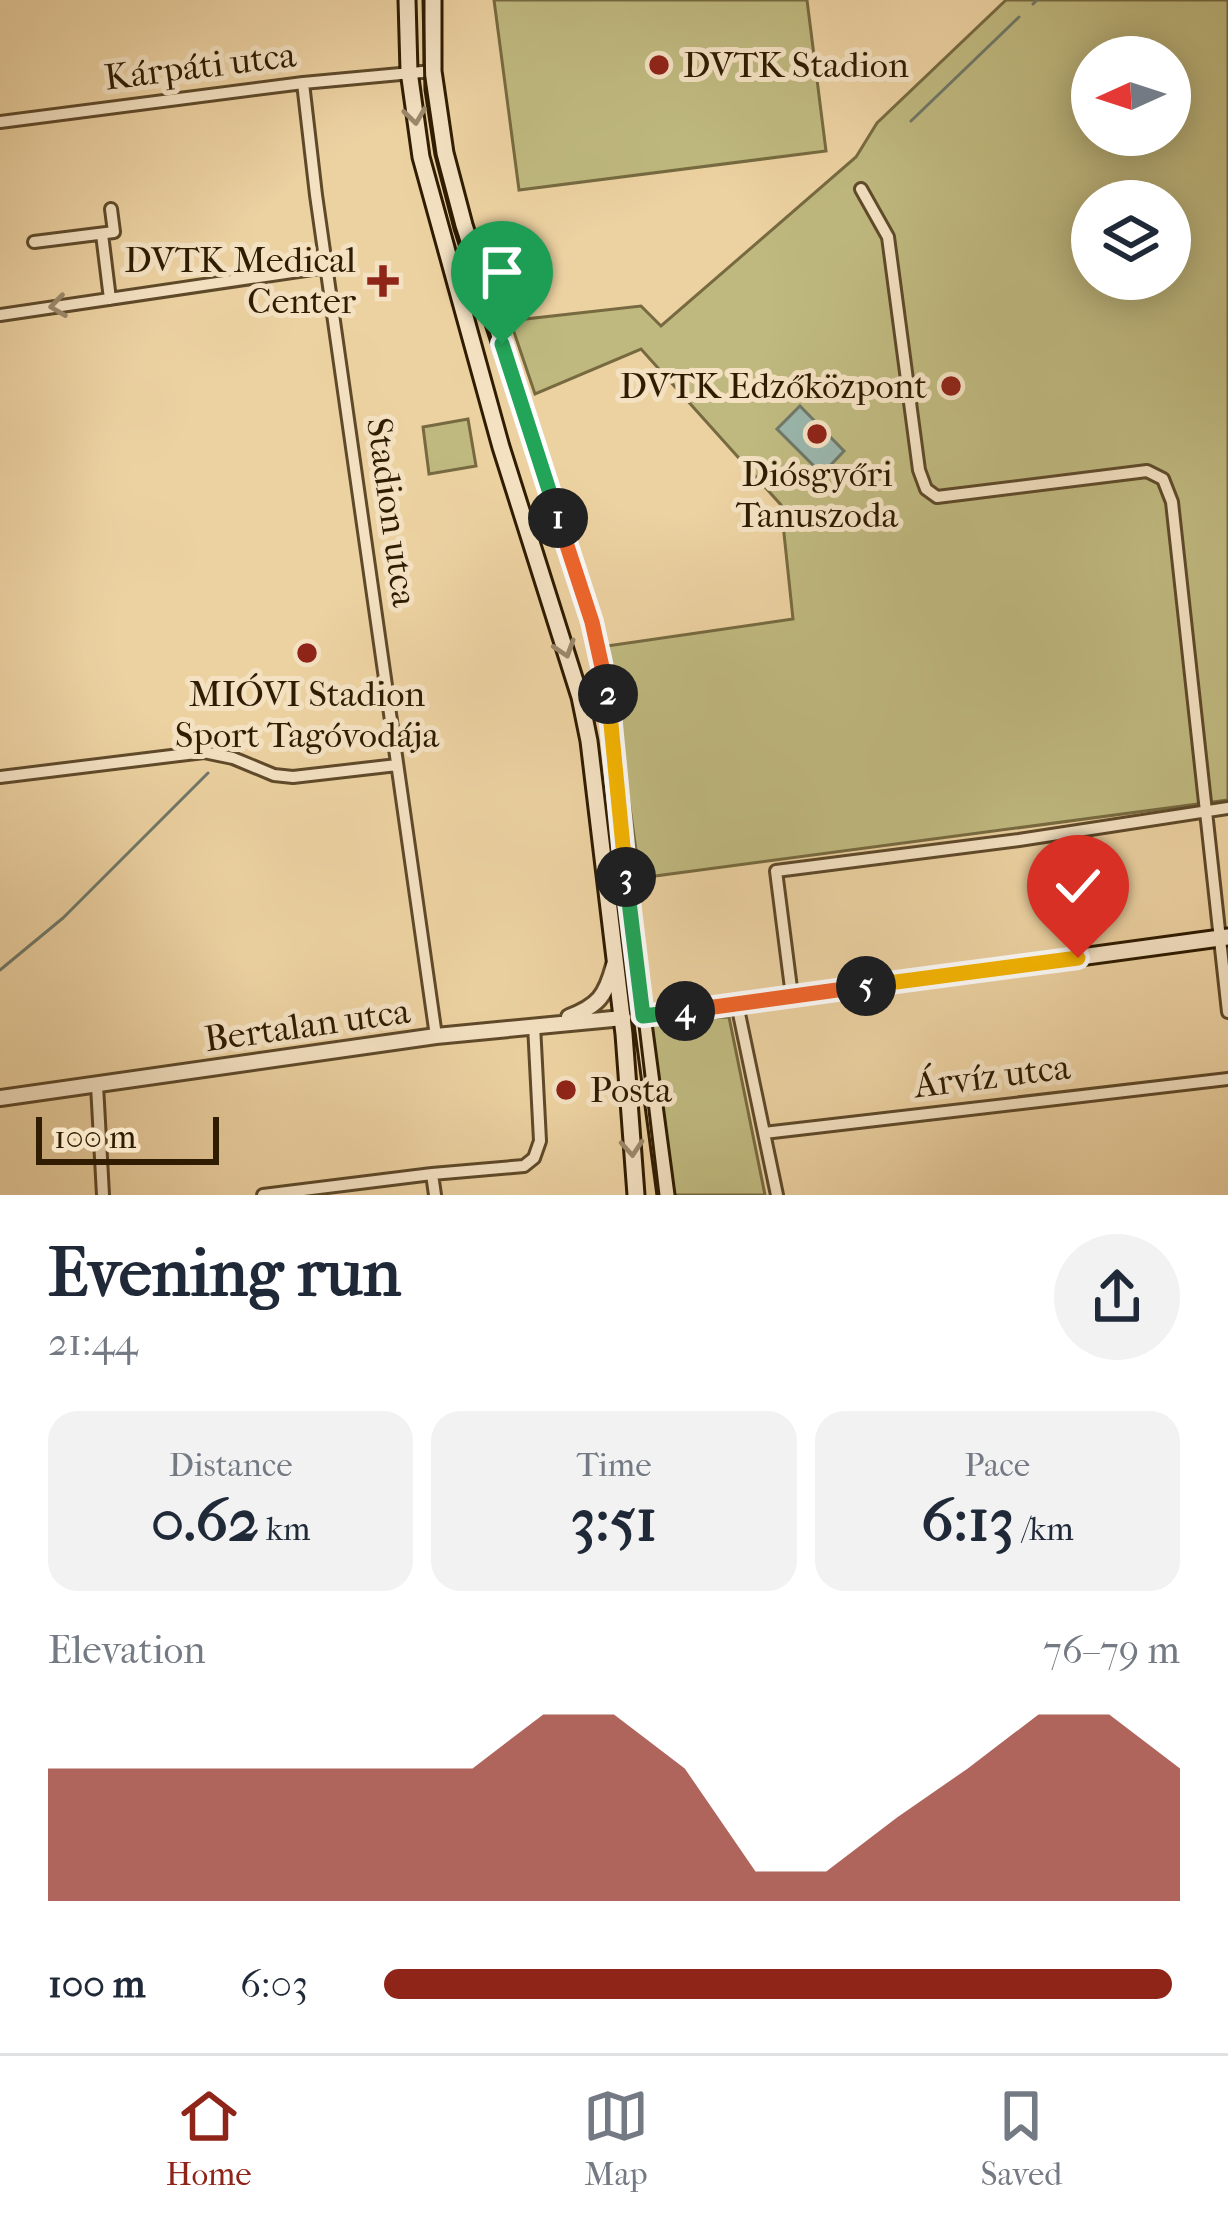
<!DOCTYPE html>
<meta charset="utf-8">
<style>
body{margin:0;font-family:"IM FELL French Canon",serif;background:#f2f2f3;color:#1f2937;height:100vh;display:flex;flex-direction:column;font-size:45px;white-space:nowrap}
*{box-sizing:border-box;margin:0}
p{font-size:39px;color:#747a83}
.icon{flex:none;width:66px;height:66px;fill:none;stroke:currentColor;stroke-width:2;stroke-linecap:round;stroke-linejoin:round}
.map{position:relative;height:1195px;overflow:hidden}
.drawer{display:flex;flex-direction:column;background:#fff;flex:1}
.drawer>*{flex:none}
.needle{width:78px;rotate:267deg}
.fabs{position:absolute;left:1071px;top:36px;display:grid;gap:24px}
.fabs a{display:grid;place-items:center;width:120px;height:120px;border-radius:50%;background:#fff;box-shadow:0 6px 30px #0003;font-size:60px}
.scale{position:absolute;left:36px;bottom:30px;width:183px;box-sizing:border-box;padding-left:12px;border:6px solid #2f1c01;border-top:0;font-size:33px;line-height:42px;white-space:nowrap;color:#2f1c01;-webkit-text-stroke:9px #f3e1c2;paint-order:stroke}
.pin{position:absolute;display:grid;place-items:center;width:102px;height:102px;color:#fff;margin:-123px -51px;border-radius:50% 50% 50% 0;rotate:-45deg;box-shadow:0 0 12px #0007}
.pin .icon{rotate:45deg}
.km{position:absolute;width:60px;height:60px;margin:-30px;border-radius:50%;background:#222;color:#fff;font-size:33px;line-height:60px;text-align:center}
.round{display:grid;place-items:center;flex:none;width:126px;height:126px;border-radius:63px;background:#f2f2f3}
.overview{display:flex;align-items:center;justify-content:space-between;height:204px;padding:0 48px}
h1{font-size:66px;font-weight:700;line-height:90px}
.figures{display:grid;grid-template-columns:repeat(3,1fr);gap:18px;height:204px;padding:12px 48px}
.figures div{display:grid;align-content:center;border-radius:30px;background:#f2f2f3;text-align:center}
.figures b{font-size:60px;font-weight:700}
.figures small{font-size:33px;font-weight:400}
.figures p{font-size:33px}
.chart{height:336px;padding:24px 48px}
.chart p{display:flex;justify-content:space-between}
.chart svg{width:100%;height:216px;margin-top:12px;fill:#8f2418;opacity:.7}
ul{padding:0 48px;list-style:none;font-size:39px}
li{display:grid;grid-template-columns:192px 144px 1fr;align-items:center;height:90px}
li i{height:30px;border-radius:15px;background:#8f2418}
.dock{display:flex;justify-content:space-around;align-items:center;height:168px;border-top:3px solid #e0e1e3;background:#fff;font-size:33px;color:#747a83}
.dock a{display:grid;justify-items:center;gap:6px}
.dock .selected{color:#8f2418}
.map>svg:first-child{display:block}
</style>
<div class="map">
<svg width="1228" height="1195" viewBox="0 0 1228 1195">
<rect width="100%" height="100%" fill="#ecd1a1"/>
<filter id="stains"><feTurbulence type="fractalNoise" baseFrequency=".00167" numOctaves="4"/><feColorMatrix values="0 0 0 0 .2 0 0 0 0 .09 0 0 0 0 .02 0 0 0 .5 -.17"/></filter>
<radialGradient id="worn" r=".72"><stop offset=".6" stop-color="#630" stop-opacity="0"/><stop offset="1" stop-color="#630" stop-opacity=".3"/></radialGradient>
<path fill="#bfb97f" stroke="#776a40" stroke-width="3" fill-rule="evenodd" d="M494,0h313l19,151 -307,39z
M1006,0h222v800l-588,78 -33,-232 186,-27 -12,-114 -140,-156 -106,45 -41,-121 7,-3 13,-36 11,85 116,-13 20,20 195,-169 21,-34zM1092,57h78v78h-78zM1092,201h78v78h-78z
M468,419l8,47 -47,8 -6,-47z
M729,1017l36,178h-96l-19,-175z"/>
<path fill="#9ab6ac" stroke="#6f7868" stroke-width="3" d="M800,406l44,45 -22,23 -45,-45z"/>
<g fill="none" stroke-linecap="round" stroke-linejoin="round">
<path stroke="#6f7868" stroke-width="3" d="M1033,4l4,-4
M911,121l108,-104
M0,970l63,-52 145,-145"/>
<defs>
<path id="minor" d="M303,83l13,112 120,841
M0,122l303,-39 130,-12
M861,189l27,48 31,233 7,19 11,8 210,-26 16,8 9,23 56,510
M102,234l8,65
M34,242l80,-10 -3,-23
M0,315l326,-48
M0,777l204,-25 29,6 41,17 19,2 104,-12
M792,996l-16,-125 243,-31 209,-32
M737,1004l40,191
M97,1085l6,110
M764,1133l464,-54
M432,1174l3,21
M263,1195l169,-21 92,-8 10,-8 6,-17 -6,-116"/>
<path id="tertiary" d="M569,1017c29,-11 37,-21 45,-52
M0,1098l436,-62 187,-18"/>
<path id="secondary" d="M407,0l2,71 12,86 80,290 79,250 9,44 35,293 12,161
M433,0v71l12,82 19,72 128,397 14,58 28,276 32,239
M638,1017l590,-80"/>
</defs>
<use href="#minor" stroke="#5e4929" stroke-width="16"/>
<use href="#tertiary" stroke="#5e4929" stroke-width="20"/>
<use href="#secondary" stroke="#2f1c01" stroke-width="21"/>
<use href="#minor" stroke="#f3e1c2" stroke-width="10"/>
<use href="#tertiary" stroke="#f3e1c2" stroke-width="14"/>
<use href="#secondary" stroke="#f3e1c2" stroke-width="15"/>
<path stroke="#2f1c01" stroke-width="3" d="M423,0l2,90 10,65 19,74 137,422 9,44 59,500"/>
</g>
<defs><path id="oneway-chevron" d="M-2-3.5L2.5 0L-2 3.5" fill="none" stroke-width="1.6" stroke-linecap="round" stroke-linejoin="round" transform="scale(3)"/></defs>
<g stroke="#9b886b">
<use href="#oneway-chevron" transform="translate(415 116) rotate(82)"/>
<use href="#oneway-chevron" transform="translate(58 306) rotate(172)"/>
<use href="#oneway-chevron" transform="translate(565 649) rotate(72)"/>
<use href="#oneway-chevron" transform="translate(632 1148) rotate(86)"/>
</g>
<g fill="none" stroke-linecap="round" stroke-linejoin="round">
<defs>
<path id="split-1" d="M502,344l56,174"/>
<path id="split-2" d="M558,518l34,104 16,72"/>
<path id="split-3" d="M608,694l18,183"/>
<path id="split-4" d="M626,877l17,139 42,-5"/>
<path id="split-5" d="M685,1011l181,-25"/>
<path id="split-6" d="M866,986l212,-28"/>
</defs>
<use href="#split-1" stroke="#fff" stroke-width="24"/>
<use href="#split-2" stroke="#fff" stroke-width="24"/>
<use href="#split-3" stroke="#fff" stroke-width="24"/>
<use href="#split-4" stroke="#fff" stroke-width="24"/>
<use href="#split-5" stroke="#fff" stroke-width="24"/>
<use href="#split-6" stroke="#fff" stroke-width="24"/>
<use href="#split-1" stroke="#22a559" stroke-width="15"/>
<use href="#split-2" stroke="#f0652b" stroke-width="15"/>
<use href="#split-3" stroke="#f5b400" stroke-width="15"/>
<use href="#split-4" stroke="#22a559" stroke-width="15"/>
<use href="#split-5" stroke="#f0652b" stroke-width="15"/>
<use href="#split-6" stroke="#f5b400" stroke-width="15"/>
</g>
<g fill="#8f2418" stroke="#f3e1c2" stroke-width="4.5">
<circle cx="659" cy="65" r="12"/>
<path d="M377 263h12v12h12v12h-12v12h-12v-12h-12v-12h12z"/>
<circle cx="951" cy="386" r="12"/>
<circle cx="817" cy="434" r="12"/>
<circle cx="307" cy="653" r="12"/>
<circle cx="566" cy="1090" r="12"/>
</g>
<g text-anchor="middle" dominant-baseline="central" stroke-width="10" stroke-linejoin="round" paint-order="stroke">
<g font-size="36" fill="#2f1c01" stroke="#f3e1c2" text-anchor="start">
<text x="683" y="65">DVTK Stadion</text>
<text x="356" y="260" text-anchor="end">DVTK Medical<tspan x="356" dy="41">Center</tspan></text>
<text x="927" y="386" text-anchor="end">DVTK Edzőközpont</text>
<text x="817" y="474" text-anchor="middle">Diósgyőri<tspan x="817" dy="41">Tanuszoda</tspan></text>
<text x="307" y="694" text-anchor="middle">MIÓVI Stadion<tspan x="307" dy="41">Sport Tagóvodája</tspan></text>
<text x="590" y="1090">Posta</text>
</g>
<g font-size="36" fill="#2f1c01" stroke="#f3e1c2">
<text transform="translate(200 66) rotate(-7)">Kárpáti utca</text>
<text transform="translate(392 512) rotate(82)">Stadion utca</text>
<text transform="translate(307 1025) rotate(-8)">Bertalan utca</text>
<text transform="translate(992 1076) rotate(-7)">Árvíz utca</text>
</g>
</g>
<rect width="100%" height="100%" filter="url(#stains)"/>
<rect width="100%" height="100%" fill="url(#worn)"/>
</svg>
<div class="fabs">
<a><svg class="needle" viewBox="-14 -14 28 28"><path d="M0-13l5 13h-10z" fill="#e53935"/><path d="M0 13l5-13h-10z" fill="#747a83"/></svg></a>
<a><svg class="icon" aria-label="layers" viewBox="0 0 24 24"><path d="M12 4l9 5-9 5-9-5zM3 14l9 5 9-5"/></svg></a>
</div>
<div class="scale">100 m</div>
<div class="pin" style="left:502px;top:344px;background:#1e9e55"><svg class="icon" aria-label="arrive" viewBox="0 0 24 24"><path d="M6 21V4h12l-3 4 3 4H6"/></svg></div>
<div class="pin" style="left:1078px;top:958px;background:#d93025"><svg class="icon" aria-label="check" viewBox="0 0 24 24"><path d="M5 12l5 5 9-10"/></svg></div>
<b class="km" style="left:558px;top:518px">1</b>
<b class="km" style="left:608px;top:694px">2</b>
<b class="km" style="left:626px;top:877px">3</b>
<b class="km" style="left:685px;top:1011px">4</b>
<b class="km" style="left:866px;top:986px">5</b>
</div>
<section class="drawer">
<div class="overview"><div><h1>Evening run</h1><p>21:44</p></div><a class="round"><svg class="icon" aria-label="share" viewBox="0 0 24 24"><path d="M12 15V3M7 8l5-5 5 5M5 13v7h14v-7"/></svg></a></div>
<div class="figures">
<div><p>Distance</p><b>0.62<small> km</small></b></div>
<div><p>Time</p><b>3:51</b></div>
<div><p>Pace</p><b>6:13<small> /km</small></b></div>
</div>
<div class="chart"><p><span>Elevation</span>76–79 m</p>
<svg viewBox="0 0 160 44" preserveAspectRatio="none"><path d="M0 44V17L10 17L20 17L30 17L40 17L50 17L60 17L70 6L80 6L90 17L100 38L110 38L120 27L130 17L140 6L150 6L160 17V44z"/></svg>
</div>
<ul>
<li><b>100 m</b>6:03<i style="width:99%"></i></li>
</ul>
</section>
<nav class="dock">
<a class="selected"><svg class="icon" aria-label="home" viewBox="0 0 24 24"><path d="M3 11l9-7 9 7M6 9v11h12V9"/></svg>Home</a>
<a><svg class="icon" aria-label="map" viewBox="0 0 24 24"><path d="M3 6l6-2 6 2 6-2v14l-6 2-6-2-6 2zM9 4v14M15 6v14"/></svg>Map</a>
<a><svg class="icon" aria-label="saved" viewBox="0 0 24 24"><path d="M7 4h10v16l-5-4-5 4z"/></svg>Saved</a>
</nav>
